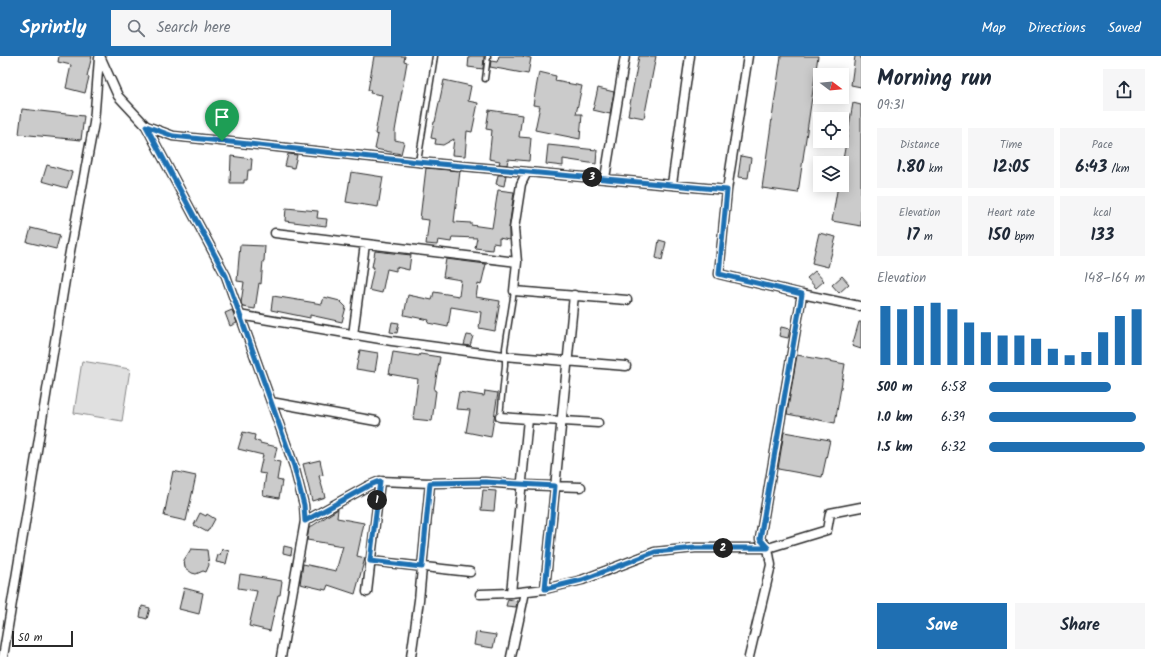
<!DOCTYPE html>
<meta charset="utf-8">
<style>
body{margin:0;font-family:Kalam,sans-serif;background:#f6f6f7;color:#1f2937;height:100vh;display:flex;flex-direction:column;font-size:15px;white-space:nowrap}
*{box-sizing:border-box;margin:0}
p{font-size:13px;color:#747a83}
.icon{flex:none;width:22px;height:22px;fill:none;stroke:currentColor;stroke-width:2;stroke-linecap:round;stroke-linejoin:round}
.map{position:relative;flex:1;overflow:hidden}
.drawer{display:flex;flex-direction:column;background:#fff;width:300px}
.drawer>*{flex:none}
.needle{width:26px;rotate:106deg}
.fabs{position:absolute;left:813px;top:12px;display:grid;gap:8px}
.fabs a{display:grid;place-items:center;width:36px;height:36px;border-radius:0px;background:#fff;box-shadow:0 2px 10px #0003;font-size:20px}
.scale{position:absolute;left:12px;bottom:10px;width:61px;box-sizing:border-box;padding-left:4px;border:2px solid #2b2b2b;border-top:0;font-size:11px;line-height:14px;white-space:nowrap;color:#2b2b2b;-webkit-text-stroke:3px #fff;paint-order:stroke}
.pin{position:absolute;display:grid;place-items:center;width:34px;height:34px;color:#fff;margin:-41px -17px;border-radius:50% 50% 50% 0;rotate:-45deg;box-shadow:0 0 4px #0007}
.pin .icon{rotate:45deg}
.km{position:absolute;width:20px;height:20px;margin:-10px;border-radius:50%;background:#222;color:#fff;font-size:11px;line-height:20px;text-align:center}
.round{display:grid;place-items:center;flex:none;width:42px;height:42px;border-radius:0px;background:#f6f6f7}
.headline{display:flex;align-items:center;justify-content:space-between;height:68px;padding:0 16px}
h1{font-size:22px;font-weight:800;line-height:30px}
.figures{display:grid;grid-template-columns:repeat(3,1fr);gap:6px;height:68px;padding:4px 16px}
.figures div{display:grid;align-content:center;border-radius:0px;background:#f6f6f7;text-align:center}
.figures b{font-size:17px;font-weight:800}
.figures small{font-size:11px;font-weight:400}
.figures p{font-size:11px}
.chart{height:112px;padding:8px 16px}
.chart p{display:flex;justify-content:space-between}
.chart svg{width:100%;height:72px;margin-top:4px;stroke:#1f6fb2;stroke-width:6}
.cta{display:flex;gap:8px;margin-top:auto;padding:8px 16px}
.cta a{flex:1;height:46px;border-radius:0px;background:#1f6fb2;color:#fff;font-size:16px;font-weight:800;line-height:46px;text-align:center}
.cta a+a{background:#f6f6f7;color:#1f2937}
ul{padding:0 16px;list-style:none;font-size:13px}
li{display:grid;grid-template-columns:64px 48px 1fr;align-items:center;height:30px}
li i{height:10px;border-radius:5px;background:#1f6fb2}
header{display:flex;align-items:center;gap:24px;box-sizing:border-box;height:56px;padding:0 20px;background:#1f6fb2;color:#fff}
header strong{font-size:19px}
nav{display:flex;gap:22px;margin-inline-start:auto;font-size:14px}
.search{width:280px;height:36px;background:#f6f6f7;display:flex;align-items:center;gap:10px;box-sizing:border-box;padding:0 14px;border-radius:0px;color:#747a83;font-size:15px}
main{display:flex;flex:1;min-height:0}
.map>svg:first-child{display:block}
</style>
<header>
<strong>Sprintly</strong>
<div class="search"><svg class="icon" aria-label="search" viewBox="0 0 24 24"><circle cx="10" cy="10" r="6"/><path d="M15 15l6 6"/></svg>Search here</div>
<nav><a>Map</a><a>Directions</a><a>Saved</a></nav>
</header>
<main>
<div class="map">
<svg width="861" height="601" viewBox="0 0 861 601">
<rect width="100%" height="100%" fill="#fff"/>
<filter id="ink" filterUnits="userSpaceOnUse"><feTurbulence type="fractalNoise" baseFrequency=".025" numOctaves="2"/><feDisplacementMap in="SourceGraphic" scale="8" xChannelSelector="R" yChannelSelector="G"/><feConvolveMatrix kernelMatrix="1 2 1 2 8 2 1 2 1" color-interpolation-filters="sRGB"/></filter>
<g filter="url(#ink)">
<path fill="#e0e0e0" stroke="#868686" d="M82,305l48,8 -8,52 -48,-8z"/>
<path fill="#cbcbcb" stroke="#2b2b2b" d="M59,0h33l-5,20 2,1 -4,16 -19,-5 5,-23 -13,-3z
M374,0h31l-1,5 3,1 -12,69v9l9,2 -3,12 -26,-5 3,-14 -3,-1 7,-39 -12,-2 1,-3h-3z
M469,0h15l-1,13 -15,-2z
M499,0h23l9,2 -3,16 -38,-7 1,-6 6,1z
M639,0h17l-12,62 -16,-3z
M781,0h37l-20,137 -36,-5z
M855,0h6v31l-10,-2z
M539,16l17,4 -1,5 27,5 -6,28h6l-2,25 -45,-9 5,-24 -7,-1z
M444,24l27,6 -3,15 10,2 -6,29 -5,-1 -2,25 -13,-1 2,-16 -11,6 -8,-1 1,-5 -5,-1 3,-16h1z
M598,32l16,4 -4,22 -17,-4z
M853,47l8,2v121l-29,-5 6,-36h4v-20z
M22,53l62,7 -3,24 -62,-6z
M489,54l33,5 -3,22 12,1 -2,23 -21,-2 -1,6 -8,-1 1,-3 -11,-2 3,-29 -6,-1z
M548,89l49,5 -1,14 -33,-5v7l-17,-2z
M288,98l9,1 -3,13 -9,-2z
M231,100l21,3 -1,11h-3l-1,10h-3v3h-14z
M741,100l10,2 -3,20 -10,-1z
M47,109l25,7 -5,16 -25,-7z
M426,112l34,3 -6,51 17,1v2l21,3 6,-38 16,2 -5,36v12l-10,-2v6l-6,-1 -1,7 -17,-2 2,-10 -25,-1 -1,5 -13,-2 -1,5 -11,-1 3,-24 -9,-1z
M351,116l32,5 -5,30 -32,-5z
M498,119h8l-2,11 -8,-2z
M286,152l32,3 -1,7 10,1 -1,7 -41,-5z
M31,172l29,7 -4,14 -29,-7z
M819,177l17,4 -8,30 -16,-4z
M659,184l7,2 -4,18 -6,-2z
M240,189l25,1 -1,15h-1l-2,23 -2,-1 -4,26 -12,-2 -2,-4 3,-21 -7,-1z
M375,195l36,4 -2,15 -13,-3v4l-9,-2 -5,24 -13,-3 5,-23h-2z
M446,203l40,5 -5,21 -3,-1 -2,13 24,4 -5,30 -16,-3 2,-16 -30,-5 -3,20 -20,-4 1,-3 -25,-5 4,-20 24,5 2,-8 25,4 2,-16 -18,-3z
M815,215l9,10 -8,7 -9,-10z
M842,220l7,8 -10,9 -7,-8z
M273,240l49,8 2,-7 16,4 6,6 -4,15 -32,-7v3l-39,-8z
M232,254l5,13 -7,3 -5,-13z
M392,266l7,1 -2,10 -7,-1z
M859,266h2v27l-9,-3z
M781,271l9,2 -2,9 -9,-2z
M467,279l6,1 -3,10 -6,-1z
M360,294l18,3 -3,19 -19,-3z
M393,296l26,4 1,-2 20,3 -6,33 2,1 -4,30 -19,-2 5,-40 -29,-5z
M797,299l48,9 -10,59 -48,-9z
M485,335l13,2 -7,44 -25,-5 4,-22 -14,-1 3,-17 25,4z
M243,376l12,3 -1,5 6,1v2l17,4 -3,14 6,1 -3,18 5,1 -3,17 -16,-3 3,-21 -7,-1 4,-18 -25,-6z
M784,376l46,8 -8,37 -44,-8z
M320,404l3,15 -4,1 6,21 -13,4 -9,-37z
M173,415l23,5 -10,45 -22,-5z
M483,434l13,1 -2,20 -13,-1z
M338,453l-1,9 27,5 -7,33 8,2 -10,36 -27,-9 -2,5 -26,-6 3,-20 33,7 7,-25 -36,-6 2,-12z
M200,457l6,3 1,-2 8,5 -6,11h-1l-1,2 -13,-7z
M284,490l8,2 -1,7 -8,-2z
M191,493l16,1 2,15 -3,7 -3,-1 -7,3 -4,-1 -7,-5 -1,-8z
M222,493l7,2 -3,13 -10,-2 2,-7h2z
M240,518l42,7 -2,14h-2l-8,36 -21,-5 8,-35 -19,-3z
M184,532l19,5 -4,21 -20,-5z
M508,543l9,2 -1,6 -10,-1z
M142,550l8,2 -3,11 -7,-2z
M476,576l20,3 -3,13 -19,-3z"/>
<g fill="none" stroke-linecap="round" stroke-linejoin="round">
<defs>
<path id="lane" d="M485,23l3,-23
M418,106l17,-106
M500,361l5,-52v-17l9,-57"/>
<path id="street" d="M100,0l18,40 28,30 27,10 245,26 309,28
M748,0l-21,134 -8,84 83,20 57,12
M146,70l80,150 68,190 10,39 1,16 -24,136
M527,116l-6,12 -7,45 3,33 -3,29 113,9
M605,122l20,-122
M672,128l18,-128
M275,177l242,29
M802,238l-42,245 8,9 59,-18 3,-17 31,-6
M239,259l153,26 112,15 122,10
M353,279l12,-91
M271,346l105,19
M500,361l28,2 -17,174
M528,363l70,4
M305,465l63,-35 12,-5 50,2 55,-1 38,3 58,2
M370,505l100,11
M545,533l29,-294
M367,536l13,-111
M480,538l31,-1 34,-4 37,-9 73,-28 40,-4h73l3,17 -22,92
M3,601l65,-395 26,-139 5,-65
M411,601l8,-57 11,-117
M511,601l14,-65"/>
</defs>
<use href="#lane" stroke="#2b2b2b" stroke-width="7"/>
<use href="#street" stroke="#2b2b2b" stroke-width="11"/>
<use href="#lane" stroke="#fff" stroke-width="4"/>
<use href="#street" stroke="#fff" stroke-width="8"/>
</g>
</g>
<g fill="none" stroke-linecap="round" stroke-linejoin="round" filter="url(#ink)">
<defs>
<path id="route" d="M146,70l27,10 245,26 309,28 -8,84 83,20 -42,245 8,9h-73l-40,4 -73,28 -37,9 10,-103 -70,-4 -55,1 -8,84 -52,-6 10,-80 -12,5 -63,35 -1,-16 -10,-39 -68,-190z"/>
</defs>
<use href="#route" stroke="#fff" stroke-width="8"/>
<use href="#route" stroke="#1f6fb2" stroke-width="5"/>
</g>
</svg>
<div class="fabs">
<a><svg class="needle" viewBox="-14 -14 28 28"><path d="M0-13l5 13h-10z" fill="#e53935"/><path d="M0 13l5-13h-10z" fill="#747a83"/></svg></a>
<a><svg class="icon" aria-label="locate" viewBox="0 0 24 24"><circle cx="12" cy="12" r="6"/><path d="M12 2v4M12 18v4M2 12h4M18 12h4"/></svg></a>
<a><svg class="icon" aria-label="layers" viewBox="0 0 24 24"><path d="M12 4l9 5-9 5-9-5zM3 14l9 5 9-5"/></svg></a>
</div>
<div class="scale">50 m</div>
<div class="pin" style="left:222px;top:85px;background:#1e9e55"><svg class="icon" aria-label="arrive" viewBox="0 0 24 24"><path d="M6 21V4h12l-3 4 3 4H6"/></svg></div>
<b class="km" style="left:377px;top:444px">1</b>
<b class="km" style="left:723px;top:492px">2</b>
<b class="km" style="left:592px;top:121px">3</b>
</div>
<section class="drawer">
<div class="headline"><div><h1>Morning run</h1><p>09:31</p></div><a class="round"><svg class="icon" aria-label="share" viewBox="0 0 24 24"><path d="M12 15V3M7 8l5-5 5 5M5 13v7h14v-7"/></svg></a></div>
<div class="figures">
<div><p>Distance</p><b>1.80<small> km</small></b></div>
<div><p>Time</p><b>12:05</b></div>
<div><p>Pace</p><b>6:43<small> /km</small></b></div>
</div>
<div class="figures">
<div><p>Elevation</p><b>17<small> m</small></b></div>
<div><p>Heart rate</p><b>150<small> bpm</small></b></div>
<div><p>kcal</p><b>133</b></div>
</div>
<div class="chart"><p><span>Elevation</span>148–164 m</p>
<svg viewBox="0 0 160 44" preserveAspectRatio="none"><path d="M5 44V8M15 44V10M25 44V8M35 44V6M45 44V10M55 44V18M65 44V24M75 44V26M85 44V26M95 44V28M105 44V34M115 44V38M125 44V36M135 44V24M145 44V14M155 44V10"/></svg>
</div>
<ul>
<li><b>500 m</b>6:58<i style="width:78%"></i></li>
<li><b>1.0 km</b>6:39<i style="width:94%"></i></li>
<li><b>1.5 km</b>6:32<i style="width:100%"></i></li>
</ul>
<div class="cta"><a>Save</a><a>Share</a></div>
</section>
</main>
